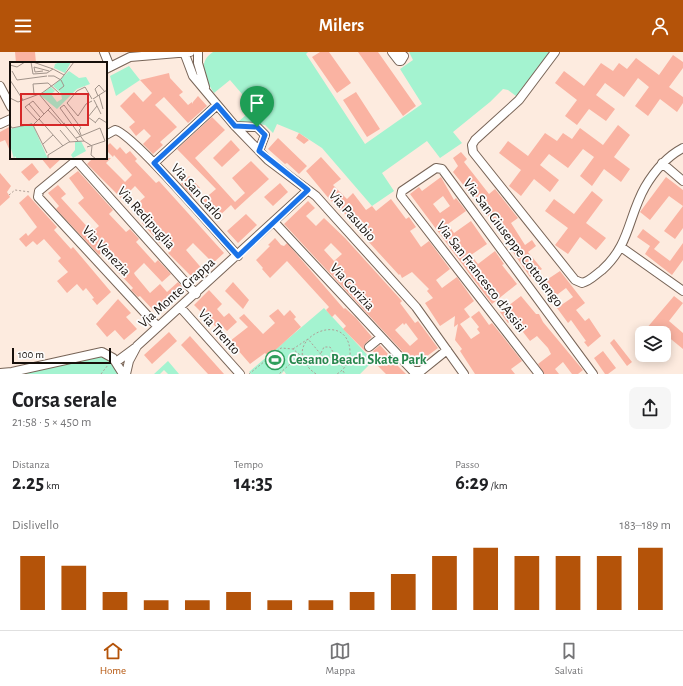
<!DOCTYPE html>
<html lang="it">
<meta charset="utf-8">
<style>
body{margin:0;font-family:"Alegreya Sans",sans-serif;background:#f6f6f6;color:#202124;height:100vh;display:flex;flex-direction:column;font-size:15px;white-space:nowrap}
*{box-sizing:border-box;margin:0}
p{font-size:13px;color:#757577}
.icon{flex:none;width:22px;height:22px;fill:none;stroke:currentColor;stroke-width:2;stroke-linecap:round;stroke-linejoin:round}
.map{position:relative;height:322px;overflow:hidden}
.details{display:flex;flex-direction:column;background:#fff;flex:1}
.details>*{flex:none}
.tools{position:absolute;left:635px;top:274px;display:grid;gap:8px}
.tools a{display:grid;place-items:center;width:36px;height:36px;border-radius:8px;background:#fff;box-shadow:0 2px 10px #0003;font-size:20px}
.scale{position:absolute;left:12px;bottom:10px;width:99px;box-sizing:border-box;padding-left:4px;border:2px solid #160f0a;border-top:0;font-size:11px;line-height:14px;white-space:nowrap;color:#160f0a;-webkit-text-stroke:3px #fcfcfc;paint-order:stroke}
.pin{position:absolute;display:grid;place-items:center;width:34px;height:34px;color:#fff;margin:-41px -17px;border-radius:50% 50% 50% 0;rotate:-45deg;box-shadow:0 0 4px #0007}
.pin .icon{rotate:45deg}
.round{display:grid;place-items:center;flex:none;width:42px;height:42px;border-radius:8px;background:#f6f6f6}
.head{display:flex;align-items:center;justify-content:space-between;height:68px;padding:0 12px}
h1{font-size:22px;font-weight:700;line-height:30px}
.stats{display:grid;grid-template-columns:repeat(3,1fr);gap:6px;height:68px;padding:4px 12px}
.stats div{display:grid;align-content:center}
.stats b{font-size:20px;font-weight:700}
.stats small{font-size:11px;font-weight:400}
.stats p{font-size:11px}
.chart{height:112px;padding:8px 12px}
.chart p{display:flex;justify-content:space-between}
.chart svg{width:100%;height:72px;margin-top:4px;stroke:#b45309;stroke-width:6}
header{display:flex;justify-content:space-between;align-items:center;height:52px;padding:0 12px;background:#b45309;color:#fff;font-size:18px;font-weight:700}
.tabs{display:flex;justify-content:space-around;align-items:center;height:56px;border-top:1px solid #e0e0e0;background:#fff;font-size:11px;color:#757577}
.tabs a{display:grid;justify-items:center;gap:2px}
.tabs .active{color:#b45309}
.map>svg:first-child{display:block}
</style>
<header><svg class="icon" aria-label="menu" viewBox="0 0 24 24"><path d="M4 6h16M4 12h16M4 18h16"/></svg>Milers<svg class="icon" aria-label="person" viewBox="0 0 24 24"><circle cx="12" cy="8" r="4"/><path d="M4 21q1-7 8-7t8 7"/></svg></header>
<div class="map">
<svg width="683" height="322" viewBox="0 0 683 322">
<rect width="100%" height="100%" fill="#fdebdf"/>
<path fill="#a4f3d0" d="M213,0h95l-2,2 59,90 57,-40 -22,-35 13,-9 -4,-8h141l-34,44 -8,-6 -5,-1 -13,13 -37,30 9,11 -22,15 -13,-17 -45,32 12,18 -22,15 -50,-58 -23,-15 -22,-9 -4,9 -8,-8 -27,-3 16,-14 -24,-28 -16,13c-8,-13 -18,-30 -1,-41z
M129,14l11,14 -24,16 -6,-20z
M324,256l49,53 -13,13h-74l-2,-3 -3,3h-30l-2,-2z
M98,303l9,2 13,17h-108z
M168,309l11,13h-11l-4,-4 -4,4h-6z"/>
<path fill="#fab3a2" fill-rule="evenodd" d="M15,0h20l1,11h-20z
M320,0h9l22,31 -14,10 -25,-36z
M358,0h20l38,54 -13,10z
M673,3l10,7v6l-14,19 14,10v6l-6,9 -17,-13 -12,17 -13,-10 14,-19 -11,-9 -14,19 -19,-14 -9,12 19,14 -9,12 -17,-12 -12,16 -12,-9 12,-16 -22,-17 9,-12 20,15 17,-23 12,8 6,-8 8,6 9,-11 23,17z
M169,21l1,5 13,14 -4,3 9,10 4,-3 1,2v-2l5,-6 9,10 -19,17 -24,-26 -9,8 22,22 -17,15 3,3 -10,9 -10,-10 8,-8 -7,-7 -8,7 -7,-9 6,-5 -15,-16 14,-14 9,10 9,-9 -12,-13z
M356,40l24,37 -13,8 -24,-37z
M212,65l13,13 -30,28 40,44 10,-9 -13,-15 19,-17 18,18 -34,31 -4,-5 -13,12 -15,-17 13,-11 -39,-40z
M618,73l12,10 -16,22 16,12 -9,13 -17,-13 -12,17 -12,-10 14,-19 -11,-8 -15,19 -19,-14 -9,11 19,15 -9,12 -16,-13 -13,17 -12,-10 12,-16 -22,-17 9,-12 20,15 17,-23 12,8 6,-8 9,6 8,-11 23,17z
M11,74v27l-6,-13 -5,2v-10z
M299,81l10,7 -5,4 -8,-6z
M278,86l29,28 -8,8 -12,-11 -2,1 -17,-15z
M231,88l9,10 -18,17 -9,-9z
M110,91l7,7 3,-3 6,7 4,-3 7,8 -2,2 21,22 3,-2 65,72 -11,10 -20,-20 -7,7 18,21 -4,4 -2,-2 -5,5 -25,-25 3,-2 -8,-10 -3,2 -18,-20 3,-3 -12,-13 12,-10 -10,-11 -13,13 -35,-35 6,-6h18l-5,5 19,19 7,-7 -18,-20 -1,2 -7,-7v-3z
M461,100l6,7 -3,3 25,32 6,-5 23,29 -7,5 14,22 7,-5 4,6 -8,6 14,17 -12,8 -41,-60 -36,-45 5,-6 -5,-8z
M321,105l20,22 -8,6 14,14 6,-6 13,17 6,-4 4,5 15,-12 15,20 3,-2 7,10 -6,4 11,16 8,-6 21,28 -14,11 6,8 15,-11 17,24 -10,8 6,8 -10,7 11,15 9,-6 -3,-4 2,-2 -8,-10 8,-6 10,14 3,-2 30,38 -11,8 4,5h-40l-15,-23 2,-2 -7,-9 3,-16 -4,3 1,-11 -15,10 -15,-23 8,-5 -6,-7 2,-2 -17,-17 -10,6 -2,-4 -1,1 -44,-48 2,-2 -27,-25 -24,-29z
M41,106h21l-12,11z
M32,111l7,9 -10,9 -8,-9z
M78,119l35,39 -4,4 17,18 4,-3 9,10 -3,3 19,21 3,-3 13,14 -9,8 -18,-19 -10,10 1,2 15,18 10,-9 7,8 11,-10 7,8 -11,10 -3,-3 -16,15 -15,-16 -2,1 -7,-7 2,-2 -20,-21 2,-1 -13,-14 -3,3 -43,-46 3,-3 -11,-13 10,-8 8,9 -5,4 31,34 7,-6 -21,-23 6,-5 -15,-20z
M0,121l11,13 -4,6 3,5 -10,9z
M189,124l11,12 -8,8 -11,-12z
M441,125l13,23 2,-2 10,13 -18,13 6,9 17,-12 16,23 -16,11 7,9 17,-13 9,13 -2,1 15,19 -25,20 -82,-110 9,-7 3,4zM443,144l7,10 -10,7 -7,-9z
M666,125l17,13v38l-8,11 -11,-8 19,-25 -14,-10 -19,24 -10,-8z
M280,131l8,9 -15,14 -9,-9z
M592,139l11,9 -17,23 20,15 -10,12 -16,-13 -12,17 -13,-9 13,-17 -23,-17 9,-12 20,15z
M28,143l29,32 -3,3 17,19 2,-2 38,45 -14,13 -5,-6 2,-1 -8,-10 -3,3 -6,-7 -10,9 -10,-12 11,-9 -10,-11 3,-3 -17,-19 -7,6 -4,-4 -7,6 -7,-8 7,-6 2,3 9,-9 -18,-24z
M308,149l7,7 -9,8 10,10 8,-8 21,20 57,63 -2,2 15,20 3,-2 20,27 -23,17 -131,-141zM331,191l11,11 -8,7 -10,-11zM403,271l1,2 2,-2 12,16 -8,7 -15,-16z
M246,162l11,11 -19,18 -11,-12z
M643,177l17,13 -6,7 16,12 13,-18v17l-11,15 -27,-21 5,-8 -13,-9z
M275,186l6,7 3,1 3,-3 57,66 1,-1 11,10 16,19 -8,8 2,7 -23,-23 3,-3 -11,-12 -3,3 -6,-7 3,-3 -42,-46 -17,17 -8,-9 1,-1 -7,-8 14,-14 -2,-1z
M560,219l25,32 -9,7 9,11 4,-3 12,18 -13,11 -4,-5 2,-1 -15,-21 -3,3 -11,-15 16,-11 -7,-9 -16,12 -11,-15z
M233,230l16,18 -6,9 -18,-18z
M209,238l13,14 -5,5 7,8 5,-4 8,9 -10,9 -4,-4 -3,4 -26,-26z
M521,244l15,18h3l4,8 40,48 -5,4h-6l-9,-12 -8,7 4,5h-15l-6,-10 13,-10 -3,-6 -11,-12 -7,5 -17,-22 -5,4 -8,-11z
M674,244l9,7 -14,18 14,12v16l-22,-18 -2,2h-8l-5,-4z
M118,247l13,14 -5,4 11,12 -13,11 -9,-10 -8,7 -11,-13z
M278,257l6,7 6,-6 6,7 -2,2 7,8 -30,27 -1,-2 -3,3 -2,-2 -15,11 -20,-23 18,-14 -9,-9 5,-4 19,20 12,-11 -6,-7z
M169,280l8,9 -25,23 -8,-9z
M190,284l34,38h-16l-27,-29z
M614,287l18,23 -5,4 -17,-23z
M380,293l8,9 -1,1 19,19h-20l-14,-14 5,-4 -4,-5z
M603,299l13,17 -8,6h-3l-11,-16z"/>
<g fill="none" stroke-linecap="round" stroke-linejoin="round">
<defs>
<path id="minor" d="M104,0l6,15
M184,0l9,24 42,50 33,34 48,36 17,19 83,92 48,67
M198,0v11l7,24
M392,0l7,9h2l3,-5 -6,-4
M555,0l-36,48 -44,40 -3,5 1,7 102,128 7,3c8,-2 13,-8 20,-13 28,-25 26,-53 43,-83 10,-17 21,-30 38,-39
M106,17l24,-12 60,-5
M0,34l11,21
M0,72l11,-5
M235,74l22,1 8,8 -6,16
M106,83l9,-5c16,2 106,107 123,126
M79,106l-40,33 -1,6 120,130
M76,108l120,134
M154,111l63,-58
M662,111l21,18
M275,171l138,148h8l26,-21
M621,195l62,44
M180,255l60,67
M369,295l12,-10
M116,310l19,-14
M0,321l12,-1 90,-20 11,6 10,16
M126,322l3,-13 8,-15 171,-156
M539,322l-138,-178 1,-5 34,-23 6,1 151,205"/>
</defs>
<use href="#minor" stroke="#776457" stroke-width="10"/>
<path stroke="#ae9f96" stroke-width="1" stroke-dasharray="2 2" stroke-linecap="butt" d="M9,143l6,-5 15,2
M293,297l15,-10 16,19h6l3,-6 -3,-5h-6l-3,6
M333,304l11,12
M343,319l2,3
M101,322l7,-9
M249,322l32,-26 12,1 7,6 -21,19
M316,322c-44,-31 31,-69 34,-23 1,10 -5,18 -13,23"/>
<use href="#minor" stroke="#fff" stroke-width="8"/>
</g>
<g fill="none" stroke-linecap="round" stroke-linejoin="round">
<defs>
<path id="route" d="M217,53l18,21 22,1 8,8 -6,16 49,39 -70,66 -84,-93z"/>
</defs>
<use href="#route" stroke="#fff" stroke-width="8"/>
<use href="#route" stroke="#1a73e8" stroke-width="5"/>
</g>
<defs>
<symbol id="stadium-ring" viewBox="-11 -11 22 22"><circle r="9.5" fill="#fcfcfc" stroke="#2e9e5b" stroke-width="1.5"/><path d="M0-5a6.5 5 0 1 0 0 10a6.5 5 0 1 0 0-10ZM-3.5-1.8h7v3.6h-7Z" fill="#2e9e5b"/></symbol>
</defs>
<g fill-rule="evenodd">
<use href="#stadium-ring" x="264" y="297" width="22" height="22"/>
</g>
<g text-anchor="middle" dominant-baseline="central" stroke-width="3.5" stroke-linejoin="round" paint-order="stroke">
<g font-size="14" fill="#160f0a" stroke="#fcfcfc">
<text transform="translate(197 140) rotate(48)">Via San Carlo</text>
<text transform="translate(352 164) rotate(48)">Via Pasubio</text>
<text transform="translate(146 166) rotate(48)">Via Redipuglia</text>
<text transform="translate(513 191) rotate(53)">Via San Giuseppe Cottolengo</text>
<text transform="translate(106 199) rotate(47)">Via Venezia</text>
<text transform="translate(481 225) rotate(52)">Via San Francesco d'Assisi</text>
<text transform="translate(352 235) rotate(47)">Via Gorizia</text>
<text transform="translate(177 241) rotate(-42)">Via Monte Grappa</text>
<text transform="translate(219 280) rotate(48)">Via Trento</text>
</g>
<g font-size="14" font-weight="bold" fill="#27864d" stroke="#fcfcfc" text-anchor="start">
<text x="289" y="308">Cesano Beach Skate Park</text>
</g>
</g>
<g transform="translate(10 10)">
<rect width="97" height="97" fill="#fdebdf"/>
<path d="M50,0h11l-6,11 -11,-5 1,-4zM59,9l10,7 7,-1 4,7 -13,5 -20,20 -17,-14 11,-8 4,4 -4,3 6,8 5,-3 -1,-6 -8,-7zM22,61l16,36h-31l-2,-3 -1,3 -4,-14v-16zM71,79l5,10 -13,7 -2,-3 4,-5v-8z" fill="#a4f3d0"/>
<path fill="none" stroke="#a1938a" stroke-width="1" d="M21,0l2,12 14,-1 6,-4M23,0l20,7 11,6M0,3l7,2 8,-5M2,9l5,9 30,-4M33,9l-8,1 -1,-5 15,4M38,14h6l7,4 3,6 -5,4M0,18l13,20M24,32l-1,-10 15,-1 11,10M29,32l39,47M89,33l4,14M88,34l-3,-7 4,-4 6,7M0,36l8,4 24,-9 19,-14 13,-17M83,37l14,-9M84,38l7,14M82,39l-6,3 -8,12 -11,-13 10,-12 8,-4 7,12M19,42l11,13M38,48l14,15 3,-2M29,57l24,27M27,58l-12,-13 8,-6 11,13M85,61l4,-5 8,5M86,61l-8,-6 9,-11M0,63l2,3 20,-4M50,68l10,12M71,73l-2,-5 2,-2 -17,-23 -4,3 24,33M66,76l24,-10 5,13M33,82l10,-9M82,84l-1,9 5,4M77,85l18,-6M37,91l-14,-28 18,-18M38,96v-3l21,-13 15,-1 8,5"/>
<path fill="#d62828" fill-opacity="0.15" stroke="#d62828" stroke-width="2" d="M11,32h67v31h-67z"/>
<rect width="97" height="97" fill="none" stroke="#160f0a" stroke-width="2"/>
</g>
</svg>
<div class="tools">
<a><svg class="icon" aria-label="layers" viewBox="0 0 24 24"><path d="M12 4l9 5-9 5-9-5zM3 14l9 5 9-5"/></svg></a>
</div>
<div class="scale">100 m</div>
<div class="pin" style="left:257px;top:75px;background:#1e9e55"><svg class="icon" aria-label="arrive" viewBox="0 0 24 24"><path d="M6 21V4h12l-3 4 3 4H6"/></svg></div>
</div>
<section class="details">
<div class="head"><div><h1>Corsa serale</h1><p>21:58 · 5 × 450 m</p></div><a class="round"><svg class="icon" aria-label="share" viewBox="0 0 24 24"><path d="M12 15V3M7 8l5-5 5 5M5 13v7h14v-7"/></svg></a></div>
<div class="stats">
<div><p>Distanza</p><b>2.25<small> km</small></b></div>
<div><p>Tempo</p><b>14:35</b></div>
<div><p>Passo</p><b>6:29<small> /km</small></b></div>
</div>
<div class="chart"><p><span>Dislivello</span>183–189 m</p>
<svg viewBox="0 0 160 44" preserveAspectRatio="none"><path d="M5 44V11M15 44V17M25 44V33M35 44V38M45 44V38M55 44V33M65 44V38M75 44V38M85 44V33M95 44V22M105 44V11M115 44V6M125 44V11M135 44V11M145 44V11M155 44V6"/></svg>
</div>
</section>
<nav class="tabs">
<a class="active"><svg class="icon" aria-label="home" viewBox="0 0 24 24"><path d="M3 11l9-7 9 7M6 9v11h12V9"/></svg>Home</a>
<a><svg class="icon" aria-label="map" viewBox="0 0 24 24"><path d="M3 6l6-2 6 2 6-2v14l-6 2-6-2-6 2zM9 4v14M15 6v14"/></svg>Mappa</a>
<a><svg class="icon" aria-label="saved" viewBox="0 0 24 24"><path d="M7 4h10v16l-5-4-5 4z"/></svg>Salvati</a>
</nav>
